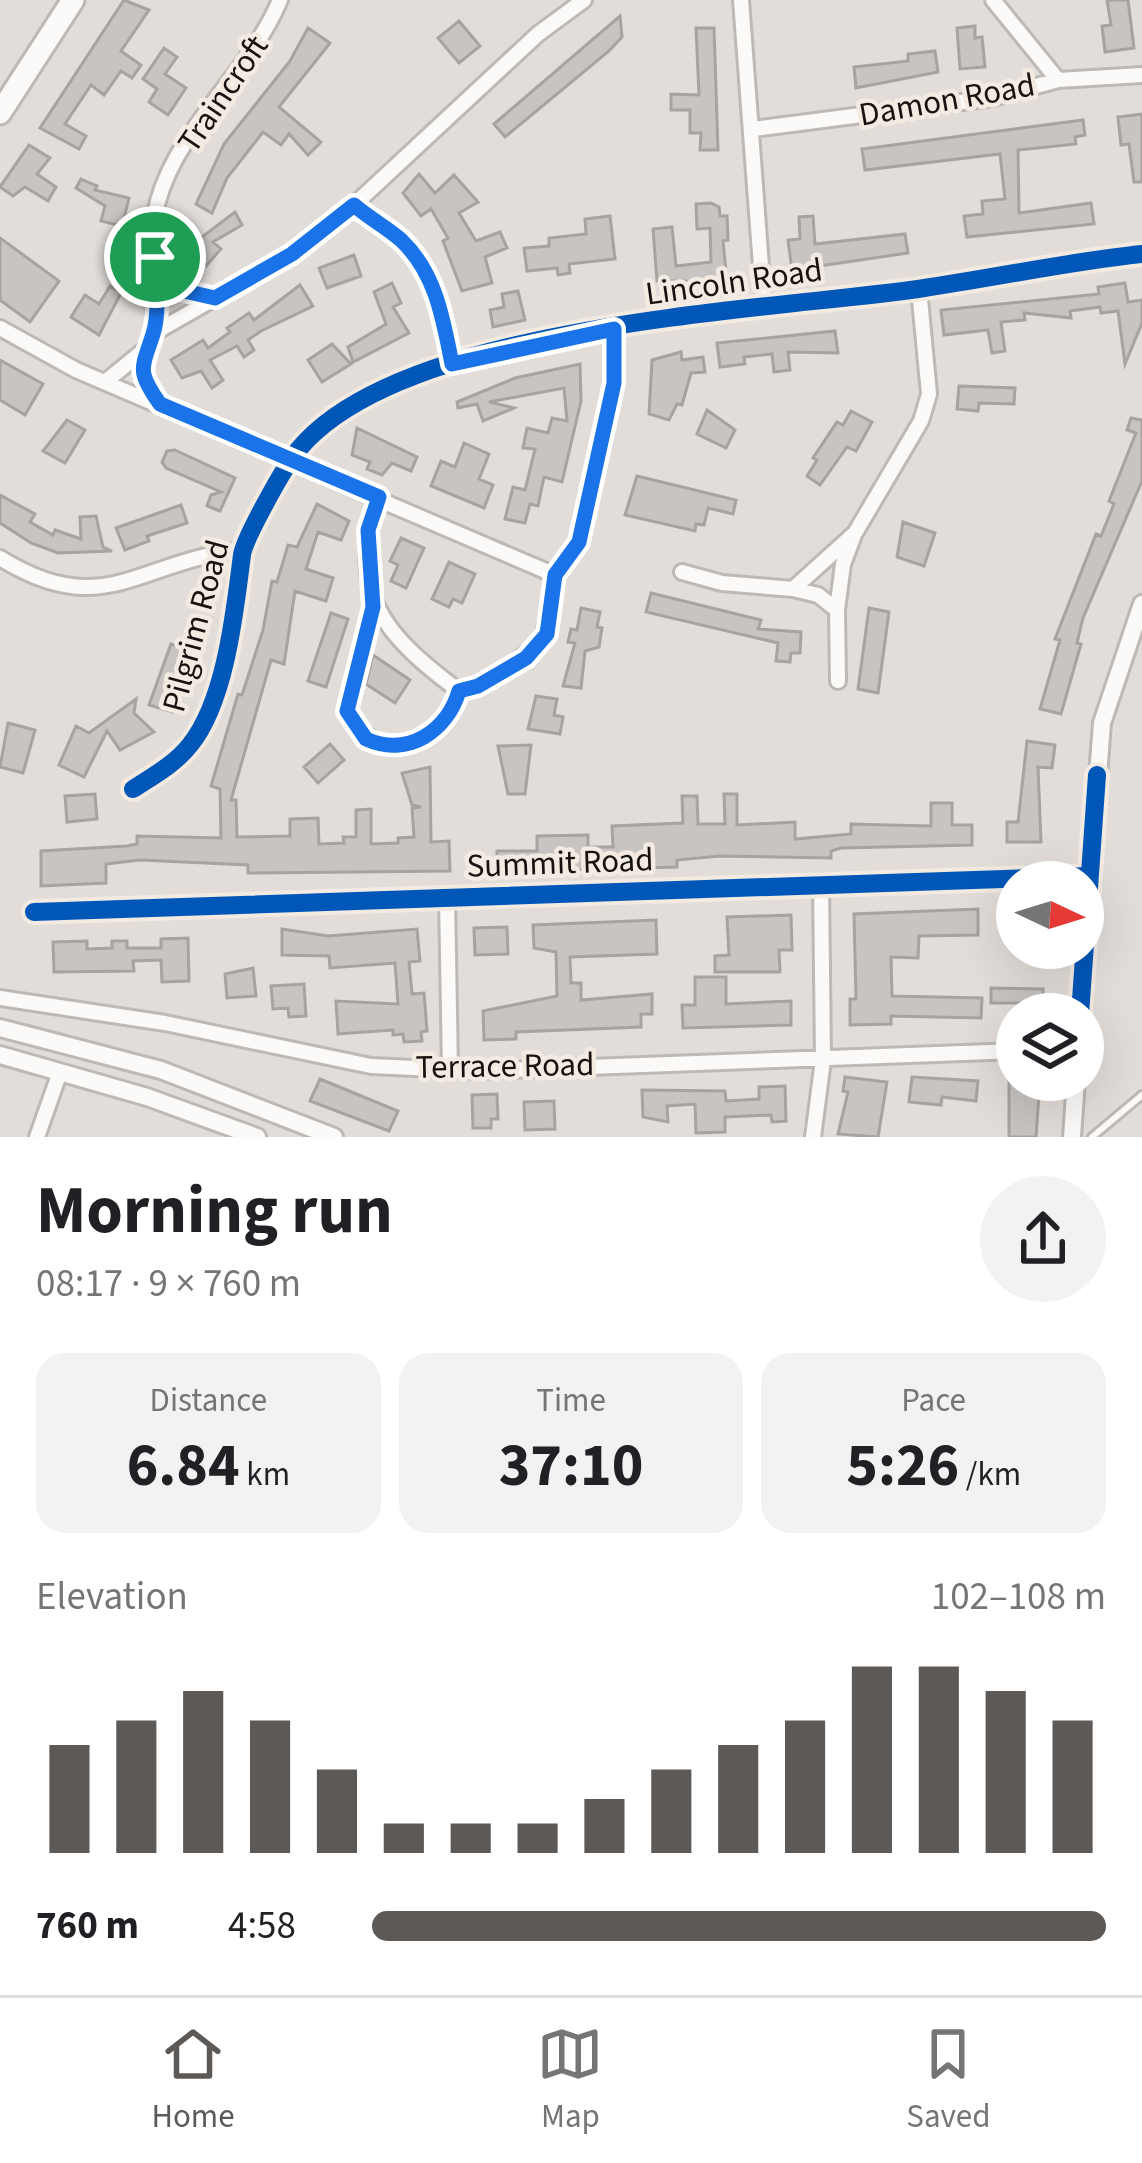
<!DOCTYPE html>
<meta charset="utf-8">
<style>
body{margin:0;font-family:"Source Sans 3",sans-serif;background:#f2f2f2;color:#202124;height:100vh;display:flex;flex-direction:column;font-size:45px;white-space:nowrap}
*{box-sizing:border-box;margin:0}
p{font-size:39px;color:#757577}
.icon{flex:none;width:66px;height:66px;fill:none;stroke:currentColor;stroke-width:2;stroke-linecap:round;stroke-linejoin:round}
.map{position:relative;height:1137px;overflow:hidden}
.side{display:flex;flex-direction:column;background:#fff;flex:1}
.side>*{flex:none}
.needle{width:78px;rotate:94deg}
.controls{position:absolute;left:996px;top:861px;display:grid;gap:24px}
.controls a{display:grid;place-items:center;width:108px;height:108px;border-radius:50%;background:#fff;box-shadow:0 12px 48px #0002;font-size:60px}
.pin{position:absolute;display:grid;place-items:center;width:102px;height:102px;color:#fff;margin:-51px;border:6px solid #fff;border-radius:50%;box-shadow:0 3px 12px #0007}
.round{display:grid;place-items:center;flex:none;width:126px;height:126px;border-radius:63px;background:#f2f2f2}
.overview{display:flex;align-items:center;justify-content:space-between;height:204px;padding:0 36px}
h1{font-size:66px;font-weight:700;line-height:90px}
.metrics{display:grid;grid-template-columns:repeat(3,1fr);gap:18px;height:204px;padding:12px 36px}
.metrics div{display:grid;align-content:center;border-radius:30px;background:#f2f2f2;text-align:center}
.metrics b{font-size:60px;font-weight:700}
.metrics small{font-size:33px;font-weight:400}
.metrics p{font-size:33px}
.chart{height:336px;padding:24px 36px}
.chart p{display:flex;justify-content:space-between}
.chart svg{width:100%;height:216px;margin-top:12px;stroke:#5d5956;stroke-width:6}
ul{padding:0 36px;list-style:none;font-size:39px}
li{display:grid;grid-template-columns:192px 144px 1fr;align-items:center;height:90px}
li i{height:30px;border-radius:15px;background:#5d5956}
.dock{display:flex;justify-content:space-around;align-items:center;height:168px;border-top:3px solid #e0e0e0;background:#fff;font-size:33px;color:#757577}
.dock a{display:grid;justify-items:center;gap:6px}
.dock .active{color:#5d5956}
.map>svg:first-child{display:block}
</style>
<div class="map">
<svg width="1142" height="1137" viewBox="0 0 1142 1137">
<rect width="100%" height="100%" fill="#e2ddd9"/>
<path fill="#c8c4c1" stroke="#a7a3a0" stroke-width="3" d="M124,0l25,10 -28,41 20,14 -9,13 -11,-7 -17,24 -13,-10 -26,39 21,12 -7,13 -39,-21z
M1107,0h21l6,48 -29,4 -3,-26 9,-1z
M620,16l2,21 -13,14 -104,86 -11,-13z
M459,21l21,25 -21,17 -21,-25z
M975,26v12l7,-1 3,30 -25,2 -3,-41z
M308,28l22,15 -51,64 42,35 -13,13 -19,-21 -8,11 -18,-13 -36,46 -15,35 -16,-9 28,-60 66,-83z
M696,28h18l4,122h-18l1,-17h-11v-23h-19v-16l28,1z
M164,48l13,9 -12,17 21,14 -18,27 -19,-13 8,-13 -14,-10z
M935,51l3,21 -82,16 -2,-21 54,-6v-7z
M1142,114v68h-8l-5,-38 -8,1 -3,-28z
M1083,120l2,15 -10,2 1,7 -58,6 1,63 72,-10 3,21 -127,13 -3,-21 19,-2 -1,-13 23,-2 -5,-45 -135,16 -3,-21z
M29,145l21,13 -13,16 19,13 -8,14 -23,-14 -12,9 -13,-9z
M419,174l16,19 19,-18 24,27 -19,11 17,28 24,-9 7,16 -22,9 7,26 -30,8 -19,-50 5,-3 -17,-29 -10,7 -18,-23z
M81,179l16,7 -2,4 34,8 -7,28 -21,-5 4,-15 -29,-18z
M711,203l8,4 1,9h7l1,24 -5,1 4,40h-70l-4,-52 19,-2 4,39 35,-4 -1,-34 -13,1 -1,-25z
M235,212l7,13 -29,17 8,7 -15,17 -14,-12 -8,4 5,-7 -5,-4 9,-11 5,4z
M610,216l5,43 -46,5 1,9 -12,2 -1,-7 -30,3 -3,-23 25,-2v-8l37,-4 -1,-15z
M813,216l2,28 90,-10 3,19 -116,17 -4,-30 12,-1 -1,-22z
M0,238l59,43 -29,41 -30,-22z
M354,255l7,21 -34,12 -8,-20z
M392,283l9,20 -8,4 16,26 -56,29 -5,-15 38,-23 -12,-32z
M1125,283l3,19 14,-2v23l-17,41 -7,-53 -17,2 -1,-6 -30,4 1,7 -47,-5 1,7 -24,2 4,29 -13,2 -4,-23 -44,5 -3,-25 158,-16 -1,-7z
M300,285l13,21 -52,25 -13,9 6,10 -10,7 -7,-11 -27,14 13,20 -11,8 -11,-17 -19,7 -11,-18 32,-20 5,8 22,-16 -3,-4 22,-15 5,7z
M110,286l11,7 -22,42 -28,-18 14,-22 14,9z
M518,291l7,29 -32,7 -3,-17 14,-3 -2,-13z
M835,331l3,22 -50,-1 2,18 -16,2 -2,-18 -28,3 1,7 -25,3 -3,-24z
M332,344l19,20 -29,18 -14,-22z
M681,352l1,8 21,-3 2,15 -14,1 -9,32 -5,-1 -8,16 -20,-6 3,-54z
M0,360l43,24 -18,31 -25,-15z
M580,364l1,37 -19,81 -18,-5 -6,29 -8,-2 -5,19 -20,-4 8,-32 12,3 10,-41 -12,-1 4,-20 21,5 4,-15 15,3 -3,-33 -75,14 25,6 -31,13 -6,-17 -19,4 -1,-6 58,-24z
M959,386l56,2 -1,16 -35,-1 -1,8 -21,-2z
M707,410l28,20 -9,18 -29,-14z
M851,411l21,11 -16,29 -9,-4 -27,38 -13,-9 10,-16 -4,-2 24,-36 6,3z
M1131,418l11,2v61l-59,137 -6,25 4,1 -20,70 -21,-5 20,-69 -5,-1 41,-105 5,2 13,-32 -5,-3 27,-68 -9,-3z
M67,420l18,10 -20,33 -22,-12z
M357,428l60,29 -6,14 -19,-8 -10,12 -15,-6 3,-7 -18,-7z
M464,443l25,11 -10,25 14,6 -9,23 -53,-22 10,-25 14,6z
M175,450l60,28 -15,33 -13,-5 4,-11 10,-3 -55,-24 -4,-6 5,-11z
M637,476l99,24 -3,14 -25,-6 -4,17 -8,-1 -1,7 -70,-16z
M0,495l35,19 -5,8 23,13 2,-5 26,9 -1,-22 16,-1 7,31 9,4 -54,2 -27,-10 -31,-20z
M317,504l32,17 -8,19 -23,-8 -12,37 27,9 -7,23 -31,-10 -11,73 -13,-4 -40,140h5l1,37 53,-1v-17l28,-1 1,26 25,-1 -1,-6h13v-27l15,-1v35l27,-1v-5l16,-1 -2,-29 9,-1 -9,-2 -10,-32 28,-6 1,75 18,-1 1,30 -202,2v-8l-108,-5 -34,4v19l-65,3v-35l86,-5 10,-2v-8l84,2 -1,-49 -9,-3 27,-92 4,1 21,-65 9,-49 5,1 11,-37 9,2z
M181,505l6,18 -40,13 2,5 -24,9 -9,-22z
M903,522l32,11 -11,33 -27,-9z
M401,538l23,10 -18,40 -15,-7 7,-16 -8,-4z
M449,562l26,12 -13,29 -9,-4 -4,8 -17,-8z
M651,593l110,27 -3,9 43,3 -1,21h-9l-1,9 -14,-1 2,-18 -132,-31z
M581,608l19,4 -3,15 5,1 -3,19 -14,4 -4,37 -18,-2 12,-43 -7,-1 3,-13 6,1z
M869,608l20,4 -11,81 -20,-4z
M331,613l17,6 -22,68 -18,-6z
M171,644l20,7 -18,61 -24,-7z
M373,655l37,25 -15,23 -29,-19z
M536,696l21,3 -3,16 9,2 -3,17 -32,-5z
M136,699l-2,14 20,19 -34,18 -13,-19 -23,46 -25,-12 17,-39 13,7z
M8,723l27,7 -12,43 -23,-6z
M1027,741l28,4 -3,23 -14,-1 3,75h-34v-20h11z
M330,744l14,16 -26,23 -14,-16z
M531,745l-6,49h-17l-10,-48z
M95,794l2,25 -30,3 -2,-26z
M724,794h13v31l58,-3v17l56,-5v-10l80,2v-23h21v22h20v20l-131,3 -10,3v7l-112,-2 -42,4v7l-180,5v-21h40v-15l51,-1v12h25l-1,-21 71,-3 -1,-27h15l1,28h27z
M978,909v26l-59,1 -1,22 -27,-1 1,39 90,2 -1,20 -90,-2v8l-41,1v-26h6l-2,-85z
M791,915l1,35h-13l1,22h-65v-16l14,-1 -2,-38z
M656,920l1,34 -87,3 1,26h10v17l71,-6v20h-11v13l-125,5v7l-32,1 -1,-29 74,-15 -1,-44 -22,-4 -1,-23z
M507,927l1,27 -33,1 -1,-27z
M282,929l46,7 89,-7 3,32 -11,1 3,32 12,-1 3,38 -6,1 1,9 -18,1 -1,-8 -10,1v-5l-55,4 -2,-33 62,3 -3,-41 -65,5 -1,-12 -47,-1z
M188,938l1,43 -27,1 -1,-22 -28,1 1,10 -80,1 -1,-30 34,-1v8l25,-1v-7h15v7h34v-9z
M253,968l3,28 -29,2 -2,-24z
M695,977h31v27l65,-3v24l-108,3 -1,-23h13z
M304,984l2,32 -17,1 -1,-9 -15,1 -2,-23z
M991,988l52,1v25h-19l1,-11h-34z
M845,1077l42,5 -9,55 -40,-3 10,-42 -5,-1z
M912,1077l66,4 -2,20 -34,-4 -1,8 -32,-3z
M320,1079l78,32 -9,20 -79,-30z
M1009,1080h31l-4,57h-27z
M785,1086l1,35 -14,1 -1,-7 -46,2v15l-29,1 -1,-29 -28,2 1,16 -25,-5 -1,-27 83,1 1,10 33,-2v-12z
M497,1094l1,25h-7v9h-18l-1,-33z
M554,1101l1,28 -30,1 -1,-28z"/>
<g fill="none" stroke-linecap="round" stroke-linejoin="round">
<defs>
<path id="service" d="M1092,1137l50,-42"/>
<path id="minor" d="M741,0l23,306
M993,0l65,80
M753,129l240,-31 65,-18 84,-5
M354,205l184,-171 46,-34
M157,261l23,29 35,8
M0,328l76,42 479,205
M154,333c1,-42 -7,-91 4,-132 21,-75 92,-129 122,-201
M105,382l38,-31
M160,404c-17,-24 -22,-45 -6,-71l138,-79 62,-49c15,13 32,22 47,35 35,33 42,79 50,124
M379,497c-32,97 4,137 80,194
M0,558c104,65 139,2 242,-8
M682,572l40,11 71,6 62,-56 66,-112 8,-27 -10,-105
M555,575l24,-34 35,-158v-54
M793,589l25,6 19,15 1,71
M373,607l-26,104c32,59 94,36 112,-20l36,-14 48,-36 12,-66
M837,610l6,-46 10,-26
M133,789c20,-13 42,-25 57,-44 36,-44 45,-136 52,-190 2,-16 39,-81 50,-97 94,-134 472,-147 626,-169 75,-11 149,-27 224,-35
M447,897l3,173
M34,912l1054,-36
M0,998l165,25 206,43 108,5 538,-20
M37,1137l23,-65
M813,1137l10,-77 -2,-178"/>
<path id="tertiary" d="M1080,1014l22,-291 40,-119
M0,1028l161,42 173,67
M0,1055l147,42 110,40
M1072,1137l4,-57"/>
<path id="primary" d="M0,113l73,-113"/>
</defs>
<use href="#service" stroke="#bdb9b5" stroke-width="12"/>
<use href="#minor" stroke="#bdb9b5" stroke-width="20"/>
<use href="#tertiary" stroke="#bdb9b5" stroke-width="22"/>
<use href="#primary" stroke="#bdb9b5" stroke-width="27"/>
<use href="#service" stroke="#fbfaf9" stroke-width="6"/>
<use href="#minor" stroke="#fbfaf9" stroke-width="14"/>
<use href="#tertiary" stroke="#fbfaf9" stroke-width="16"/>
<use href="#primary" stroke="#fbfaf9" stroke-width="21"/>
<defs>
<path id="cycleway" d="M133,789c20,-13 42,-25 57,-44 36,-44 45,-136 52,-190 2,-16 39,-81 50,-97 94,-134 472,-147 626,-169 75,-11 149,-27 224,-35
M34,912l1054,-36
M1080,1014l17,-239"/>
</defs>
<use href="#cycleway" stroke="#f3eae2" stroke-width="26"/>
<use href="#cycleway" stroke="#0057b8" stroke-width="18"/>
</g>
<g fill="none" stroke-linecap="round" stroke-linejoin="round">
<defs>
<path id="route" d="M354,205c15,13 32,22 47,35 35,33 42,79 51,124l162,-35v54l-35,159 -24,33 -8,59 -21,24 -48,28 -19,5c-12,40 -51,67 -93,48l-19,-28 26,-104 -5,-77 11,-33 -219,-93c-24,-34 -18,-35 -7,-70 7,-21 3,-55 2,-77l25,33 35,8 77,-44z"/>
</defs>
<use href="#route" stroke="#fff" stroke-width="24"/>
<use href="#route" stroke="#1a73e8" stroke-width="15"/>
</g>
<g text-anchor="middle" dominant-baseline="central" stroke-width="9" stroke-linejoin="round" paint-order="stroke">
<g font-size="33" fill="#15120f" stroke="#f3eae2">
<text transform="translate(223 94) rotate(-56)">Traincroft</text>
<text transform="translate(947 100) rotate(-10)">Damon Road</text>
<text transform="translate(734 282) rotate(-8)">Lincoln Road</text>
<text transform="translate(196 626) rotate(-75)">Pilgrim Road</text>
<text transform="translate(560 863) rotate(-2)">Summit Road</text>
<text transform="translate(505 1066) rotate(-1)">Terrace Road</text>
</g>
</g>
</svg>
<div class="controls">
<a><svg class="needle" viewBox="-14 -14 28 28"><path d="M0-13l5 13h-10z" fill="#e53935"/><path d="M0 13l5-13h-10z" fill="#757577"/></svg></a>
<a><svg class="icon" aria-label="layers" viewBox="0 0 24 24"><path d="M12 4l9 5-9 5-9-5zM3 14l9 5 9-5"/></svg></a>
</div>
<div class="pin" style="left:155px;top:257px;background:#1e9e55"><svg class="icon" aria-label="arrive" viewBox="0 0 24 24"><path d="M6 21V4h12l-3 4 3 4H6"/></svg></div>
</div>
<section class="side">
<div class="overview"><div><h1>Morning run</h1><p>08:17 · 9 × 760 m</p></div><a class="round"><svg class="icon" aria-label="share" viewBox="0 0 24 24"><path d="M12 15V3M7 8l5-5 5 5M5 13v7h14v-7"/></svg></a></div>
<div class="metrics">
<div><p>Distance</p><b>6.84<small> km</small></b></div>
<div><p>Time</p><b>37:10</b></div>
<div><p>Pace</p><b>5:26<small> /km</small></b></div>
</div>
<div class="chart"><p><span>Elevation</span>102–108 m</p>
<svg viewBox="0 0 160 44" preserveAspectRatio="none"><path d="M5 44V22M15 44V17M25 44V11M35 44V17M45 44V27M55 44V38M65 44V38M75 44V38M85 44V33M95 44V27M105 44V22M115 44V17M125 44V6M135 44V6M145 44V11M155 44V17"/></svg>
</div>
<ul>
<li><b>760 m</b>4:58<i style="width:100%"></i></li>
</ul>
</section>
<nav class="dock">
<a class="active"><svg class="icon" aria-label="home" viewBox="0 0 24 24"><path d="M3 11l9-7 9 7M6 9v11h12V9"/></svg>Home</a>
<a><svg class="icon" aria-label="map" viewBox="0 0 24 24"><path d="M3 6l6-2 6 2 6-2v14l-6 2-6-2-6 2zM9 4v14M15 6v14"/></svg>Map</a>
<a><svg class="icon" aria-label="saved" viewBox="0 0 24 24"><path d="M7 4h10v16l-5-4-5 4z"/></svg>Saved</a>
</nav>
